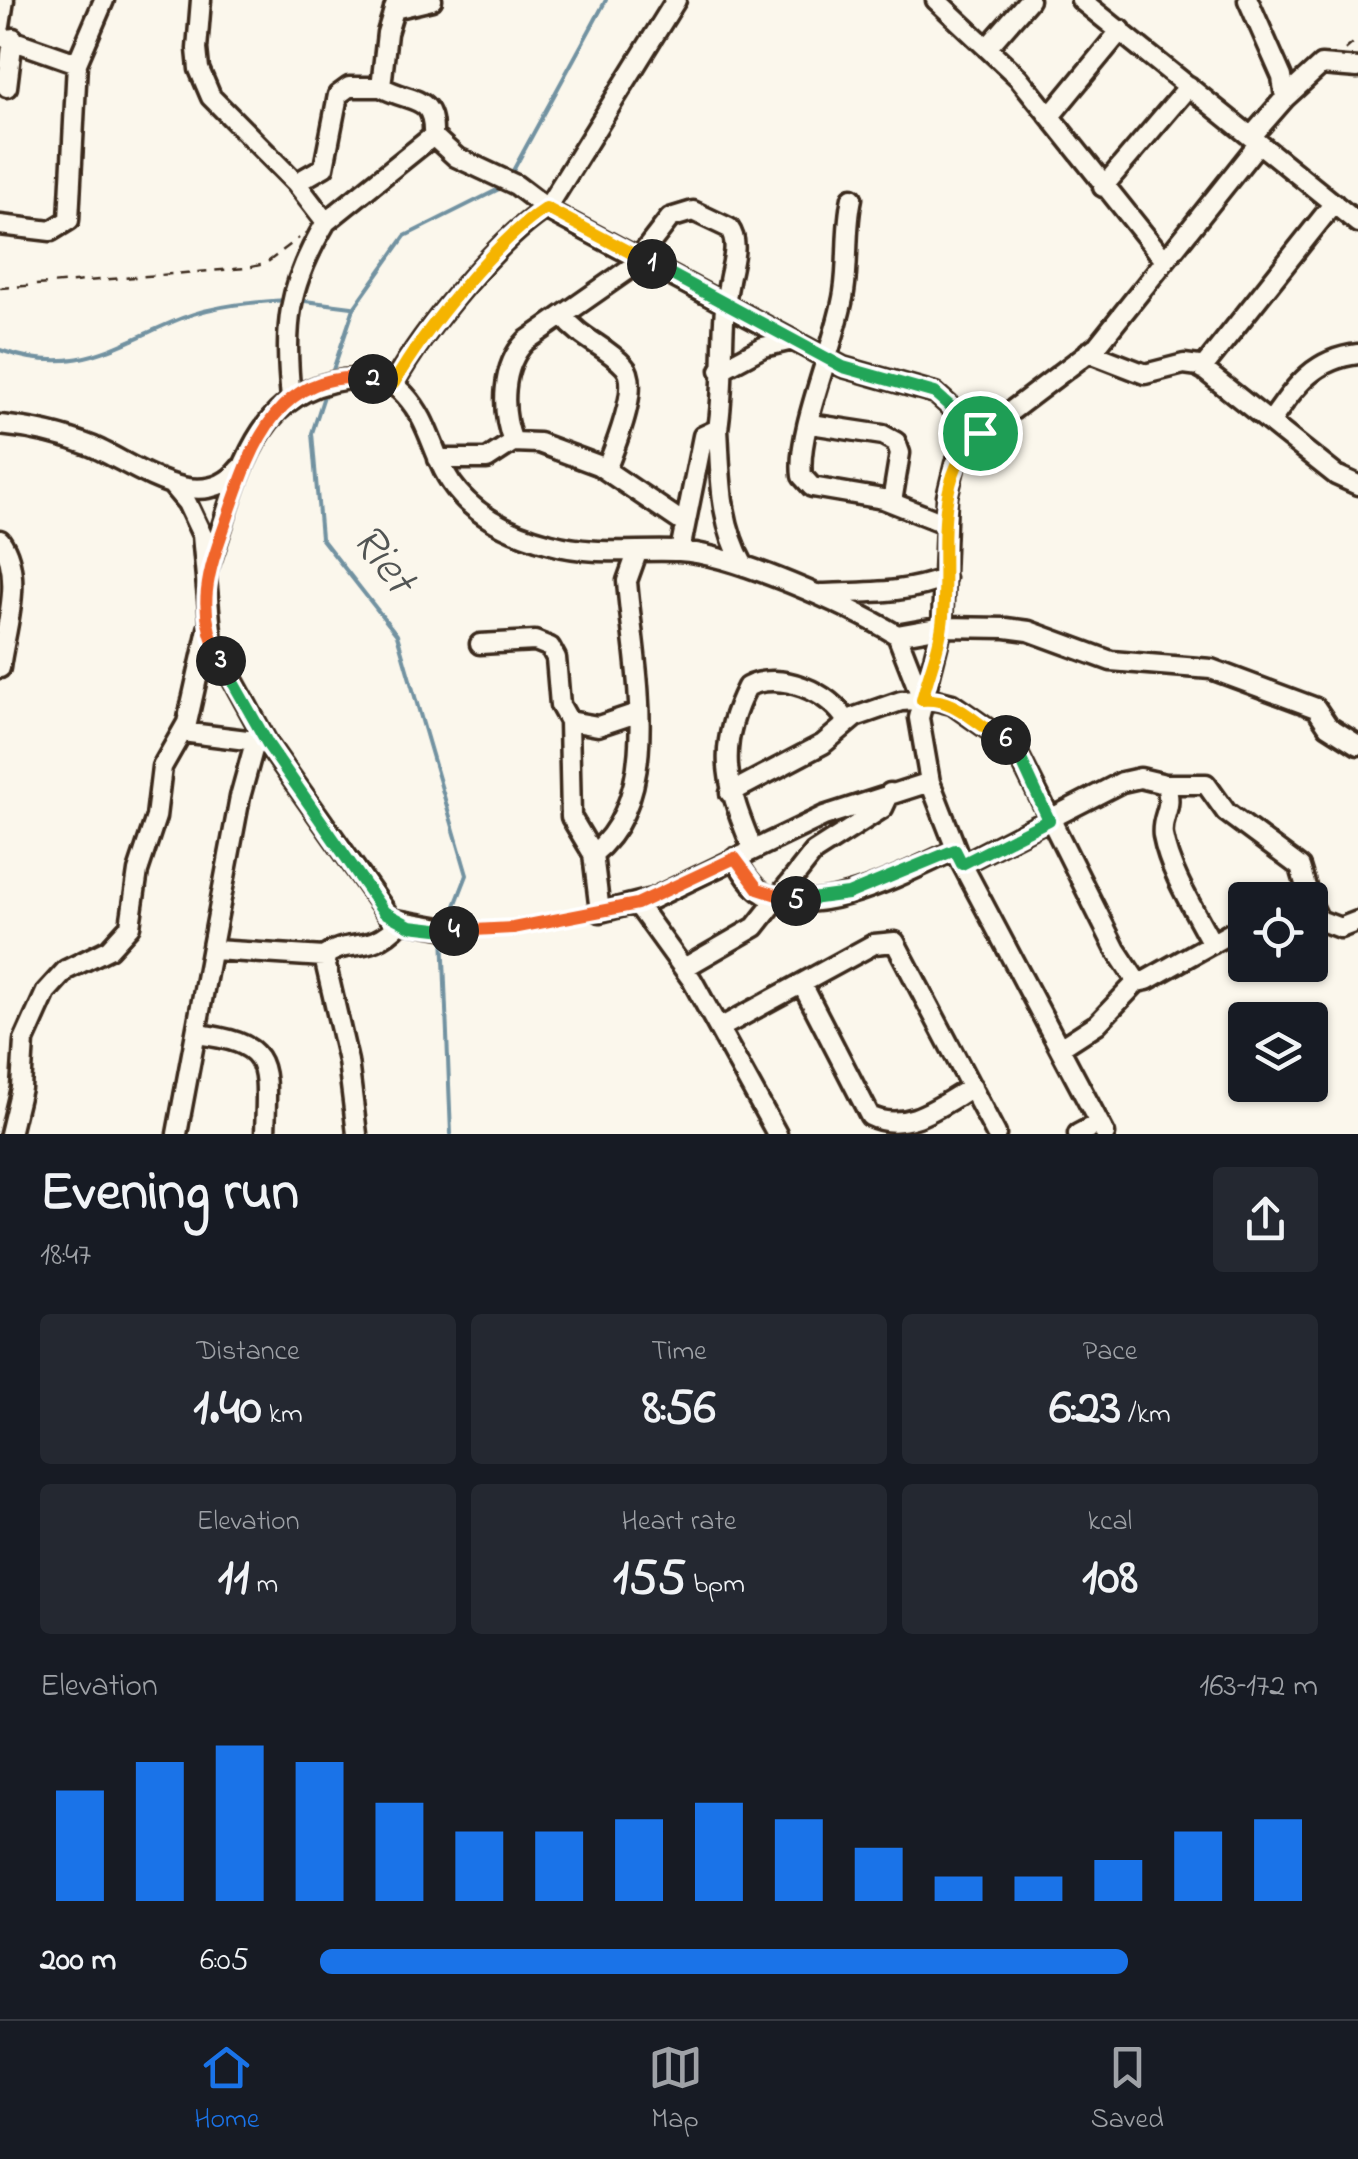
<!DOCTYPE html>
<meta charset="utf-8">
<style>
body{margin:0;font-family:"Indie Flower",sans-serif;background:#242831;color:#f1f3f6;height:100vh;display:flex;flex-direction:column;font-size:38px;white-space:nowrap}
*{box-sizing:border-box;margin:0}
p{font-size:32px;color:#9ea1a6}
.icon{flex:none;width:55px;height:55px;fill:none;stroke:currentColor;stroke-width:2;stroke-linecap:round;stroke-linejoin:round}
.map{position:relative;height:1134px;overflow:hidden}
.panel{display:flex;flex-direction:column;background:#171b24;flex:1}
.panel>*{flex:none}
.fabs{position:absolute;left:1228px;top:882px;display:grid;gap:20px}
.fabs a{display:grid;place-items:center;width:100px;height:100px;border-radius:10px;background:#171b24;box-shadow:0 2px 8px #0004;font-size:50px}
.pin{position:absolute;display:grid;place-items:center;width:85px;height:85px;color:#fff;margin:-42px;border:5px solid #fff;border-radius:50%;box-shadow:0 2px 10px #0007}
.km{position:absolute;width:50px;height:50px;margin:-25px;border-radius:50%;background:#222;color:#fff;font-size:28px;line-height:50px;text-align:center}
.round{display:grid;place-items:center;flex:none;width:105px;height:105px;border-radius:10px;background:#242831}
.headline{display:flex;align-items:center;justify-content:space-between;height:170px;padding:0 40px}
h1{font-size:55px;font-weight:800;line-height:75px}
.stats{display:grid;grid-template-columns:repeat(3,1fr);gap:15px;height:170px;padding:10px 40px}
.stats div{display:grid;align-content:center;border-radius:10px;background:#242831;text-align:center}
.stats b{font-size:50px;font-weight:800}
.stats small{font-size:28px;font-weight:400}
.stats p{font-size:28px}
.chart{height:280px;padding:20px 40px}
.chart p{display:flex;justify-content:space-between}
.chart svg{width:100%;height:180px;margin-top:10px;stroke:#1a73e8;stroke-width:6}
ul{padding:0 40px;list-style:none;font-size:32px}
li{display:grid;grid-template-columns:160px 120px 1fr;align-items:center;height:75px}
li i{height:25px;border-radius:12px;background:#1a73e8}
.tab-bar{display:flex;justify-content:space-around;align-items:center;height:140px;border-top:2px solid #363941;background:#171b24;font-size:28px;color:#9ea1a6}
.tab-bar a{display:grid;justify-items:center;gap:5px}
.tab-bar .selected{color:#1a73e8}
.map>svg:first-child{display:block}
</style>
<div class="map">
<svg width="1358" height="1134" viewBox="0 0 1358 1134">
<rect width="100%" height="100%" fill="#fbf7ec"/>
<filter id="ink" filterUnits="userSpaceOnUse"><feTurbulence type="fractalNoise" baseFrequency=".01" numOctaves="2"/><feDisplacementMap in="SourceGraphic" scale="20" xChannelSelector="R" yChannelSelector="G"/><feConvolveMatrix kernelMatrix="1 2 1 2 8 2 1 2 1" color-interpolation-filters="sRGB"/></filter>
<g filter="url(#ink)">
<g fill="none" stroke-linecap="round" stroke-linejoin="round">
<path stroke="#7292a1" stroke-width="4" d="M509,178l97,-178
M297,300l55,7
M0,350c78,27 112,-4 182,-32 33,-13 71,-16 106,-18
M330,379l24,-71 51,-72 100,-50
M325,393l-13,40 9,105 76,97 70,240 -18,46
M443,934l8,200"/>
<defs>
<path id="minor" d="M201,0l-4,49 2,20 12,28 85,86 30,39c-39,66 -42,102 -35,177
M397,0l-10,33 -6,54c31,17 54,7 52,49l23,21 60,28 37,28 290,154 92,26 45,40
M936,0l83,78 144,180
M1081,0l277,223
M1248,0l34,77 3,21 -34,39
M394,9l38,-9
M0,26l4,-26
M0,36l77,27
M987,48l42,-48
M7,87l6,-49
M1285,98l36,-33 37,3
M1051,115l70,-85
M296,183l28,-16 14,-72 11,-8h32
M1103,187l86,-101
M852,198c-7,32 -3,63 -8,94 -7,50 -48,138 -42,184l10,11 71,12 63,25
M326,222l107,-86
M0,225l51,6 18,-11 8,-157 27,-63
M564,317c17,22 42,29 60,49 18,18 -10,83 -18,104
M1088,352l57,22 39,-10 15,2 137,109 22,10
M1202,369l132,-166
M720,370l43,-23 30,-7
M394,383c29,-52 103,-143 153,-175l129,-208
M1271,421c24,-34 42,-62 87,-67
M811,424l72,11 13,7 4,11 -8,49
M0,425c31,3 63,10 91,21 42,17 109,72 148,23
M718,429c3,49 1,92 26,137
M513,442c-12,-31 -12,-76 13,-101l106,-74 38,-49 23,-7 36,17c11,15 3,35 0,53 -10,49 -3,99 -11,148l-15,7 -23,115
M438,459h49l26,-17 26,1 59,22 87,59
M171,484l16,19 15,32 10,107 57,104 122,173 67,12
M0,540c25,35 5,89 0,128
M637,553l-10,28c6,81 39,215 -34,273l7,58 52,-13 172,-83 106,-34
M207,570c30,-77 39,-176 136,-190 25,-3 45,-4 62,15 19,21 24,42 35,67 19,46 64,70 111,82 42,12 85,5 128,7 55,3 170,55 218,84l25,64
M821,594c41,-2 86,0 124,-16
M897,635l45,-8 64,1 23,3 82,30 100,8 105,39 12,18 30,19
M480,644l55,-3 15,6 6,11 4,47 9,16 2,96 22,37
M569,721l29,5 39,-13
M182,732l73,9
M1165,784c10,25 -5,31 -2,52 7,37 32,75 49,108
M730,793l93,-49 32,-27 46,-16 31,-2 20,5 63,44 101,202 21,32
M753,850c-25,-62 -39,-99 -6,-163 32,-17 84,5 100,35
M735,858c8,14 15,27 29,36 51,28 143,-22 191,-44
M962,864l160,-82 18,-4 25,6h41l20,28 74,55 10,33
M1310,901l9,19 21,8 18,-7
M637,904l55,76 85,154
M214,950l110,7
M684,968l71,-41 59,-75 69,-44 7,-15
M802,984l68,132c36,18 71,-11 102,-29
M720,1028l154,-84 21,-2 101,192
M196,1034c78,9 71,29 69,100
M1060,1048l37,-24 40,-42 10,-2 98,-55
M10,1134l11,-46 3,-47 22,-49 20,-22 43,-21 21,-23 8,-55 18,-54 6,-50 25,-44 21,-94
M177,1134l63,-337 19,-69
M357,1134l-9,-73 -24,-104c23,-20 46,-1 76,-34
M1078,1134l21,-11
M1105,1134l-143,-270 -32,-82 -11,-64 23,-91 5,-130 8,-33 18,-24 124,-94 161,-202"/>
</defs>
<use href="#minor" stroke="#3b2a1e" stroke-width="25"/>
<path stroke="#3b2a1e" stroke-width="2.5" stroke-dasharray="10 8" stroke-linecap="butt" d="M1345,50l13,-11
M0,288l246,-20 19,-4 34,-26
M473,931l111,-16"/>
<use href="#minor" stroke="#fbf7ec" stroke-width="18"/>
</g>
</g>
<g fill="none" stroke-linecap="round" stroke-linejoin="round" filter="url(#ink)">
<defs>
<path id="split-1" d="M652,264l191,103 92,26 45,40"/>
<path id="split-2" d="M373,379l21,4c29,-51 103,-144 152,-175l106,56"/>
<path id="split-3" d="M221,661c-27,-53 -12,-91 6,-142 25,-73 50,-152 146,-140"/>
<path id="split-4" d="M221,661l48,85 115,166 26,14 44,5"/>
<path id="split-5" d="M454,931l59,-3 124,-24 98,-46 23,31 38,12"/>
<path id="split-6" d="M796,901l52,-7 107,-44 7,14 87,-44 -29,-63 -14,-17"/>
<path id="split-7" d="M980,433c-52,47 -29,128 -38,192 -3,25 -14,50 -20,75 36,-3 53,26 84,40"/>
</defs>
<use href="#split-1" stroke="#fff" stroke-width="20"/>
<use href="#split-2" stroke="#fff" stroke-width="20"/>
<use href="#split-3" stroke="#fff" stroke-width="20"/>
<use href="#split-4" stroke="#fff" stroke-width="20"/>
<use href="#split-5" stroke="#fff" stroke-width="20"/>
<use href="#split-6" stroke="#fff" stroke-width="20"/>
<use href="#split-7" stroke="#fff" stroke-width="20"/>
<use href="#split-1" stroke="#22a559" stroke-width="12"/>
<use href="#split-2" stroke="#f5b400" stroke-width="12"/>
<use href="#split-3" stroke="#f0652b" stroke-width="12"/>
<use href="#split-4" stroke="#22a559" stroke-width="12"/>
<use href="#split-5" stroke="#f0652b" stroke-width="12"/>
<use href="#split-6" stroke="#22a559" stroke-width="12"/>
<use href="#split-7" stroke="#f5b400" stroke-width="12"/>
</g>
<g text-anchor="middle" dominant-baseline="central" stroke-width="10" stroke-linejoin="round" paint-order="stroke">
<g font-size="48" font-style="italic" fill="#525554" stroke="#fbf7ec">
<text transform="translate(382 560) rotate(53)">Riet</text>
</g>
</g>
</svg>
<div class="fabs">
<a><svg class="icon" aria-label="locate" viewBox="0 0 24 24"><circle cx="12" cy="12" r="6"/><path d="M12 2v4M12 18v4M2 12h4M18 12h4"/></svg></a>
<a><svg class="icon" aria-label="layers" viewBox="0 0 24 24"><path d="M12 4l9 5-9 5-9-5zM3 14l9 5 9-5"/></svg></a>
</div>
<div class="pin" style="left:980px;top:433px;background:#1e9e55"><svg class="icon" aria-label="arrive" viewBox="0 0 24 24"><path d="M6 21V4h12l-3 4 3 4H6"/></svg></div>
<b class="km" style="left:652px;top:264px">1</b>
<b class="km" style="left:373px;top:379px">2</b>
<b class="km" style="left:221px;top:661px">3</b>
<b class="km" style="left:454px;top:931px">4</b>
<b class="km" style="left:796px;top:901px">5</b>
<b class="km" style="left:1006px;top:740px">6</b>
</div>
<section class="panel">
<div class="headline"><div><h1>Evening run</h1><p>18:47</p></div><a class="round"><svg class="icon" aria-label="share" viewBox="0 0 24 24"><path d="M12 15V3M7 8l5-5 5 5M5 13v7h14v-7"/></svg></a></div>
<div class="stats">
<div><p>Distance</p><b>1.40<small> km</small></b></div>
<div><p>Time</p><b>8:56</b></div>
<div><p>Pace</p><b>6:23<small> /km</small></b></div>
</div>
<div class="stats">
<div><p>Elevation</p><b>11<small> m</small></b></div>
<div><p>Heart rate</p><b>155<small> bpm</small></b></div>
<div><p>kcal</p><b>108</b></div>
</div>
<div class="chart"><p><span>Elevation</span>163–172 m</p>
<svg viewBox="0 0 160 44" preserveAspectRatio="none"><path d="M5 44V17M15 44V10M25 44V6M35 44V10M45 44V20M55 44V27M65 44V27M75 44V24M85 44V20M95 44V24M105 44V31M115 44V38M125 44V38M135 44V34M145 44V27M155 44V24"/></svg>
</div>
<ul>
<li><b>200 m</b>6:05<i style="width:81%"></i></li>
</ul>
</section>
<nav class="tab-bar">
<a class="selected"><svg class="icon" aria-label="home" viewBox="0 0 24 24"><path d="M3 11l9-7 9 7M6 9v11h12V9"/></svg>Home</a>
<a><svg class="icon" aria-label="map" viewBox="0 0 24 24"><path d="M3 6l6-2 6 2 6-2v14l-6 2-6-2-6 2zM9 4v14M15 6v14"/></svg>Map</a>
<a><svg class="icon" aria-label="saved" viewBox="0 0 24 24"><path d="M7 4h10v16l-5-4-5 4z"/></svg>Saved</a>
</nav>
